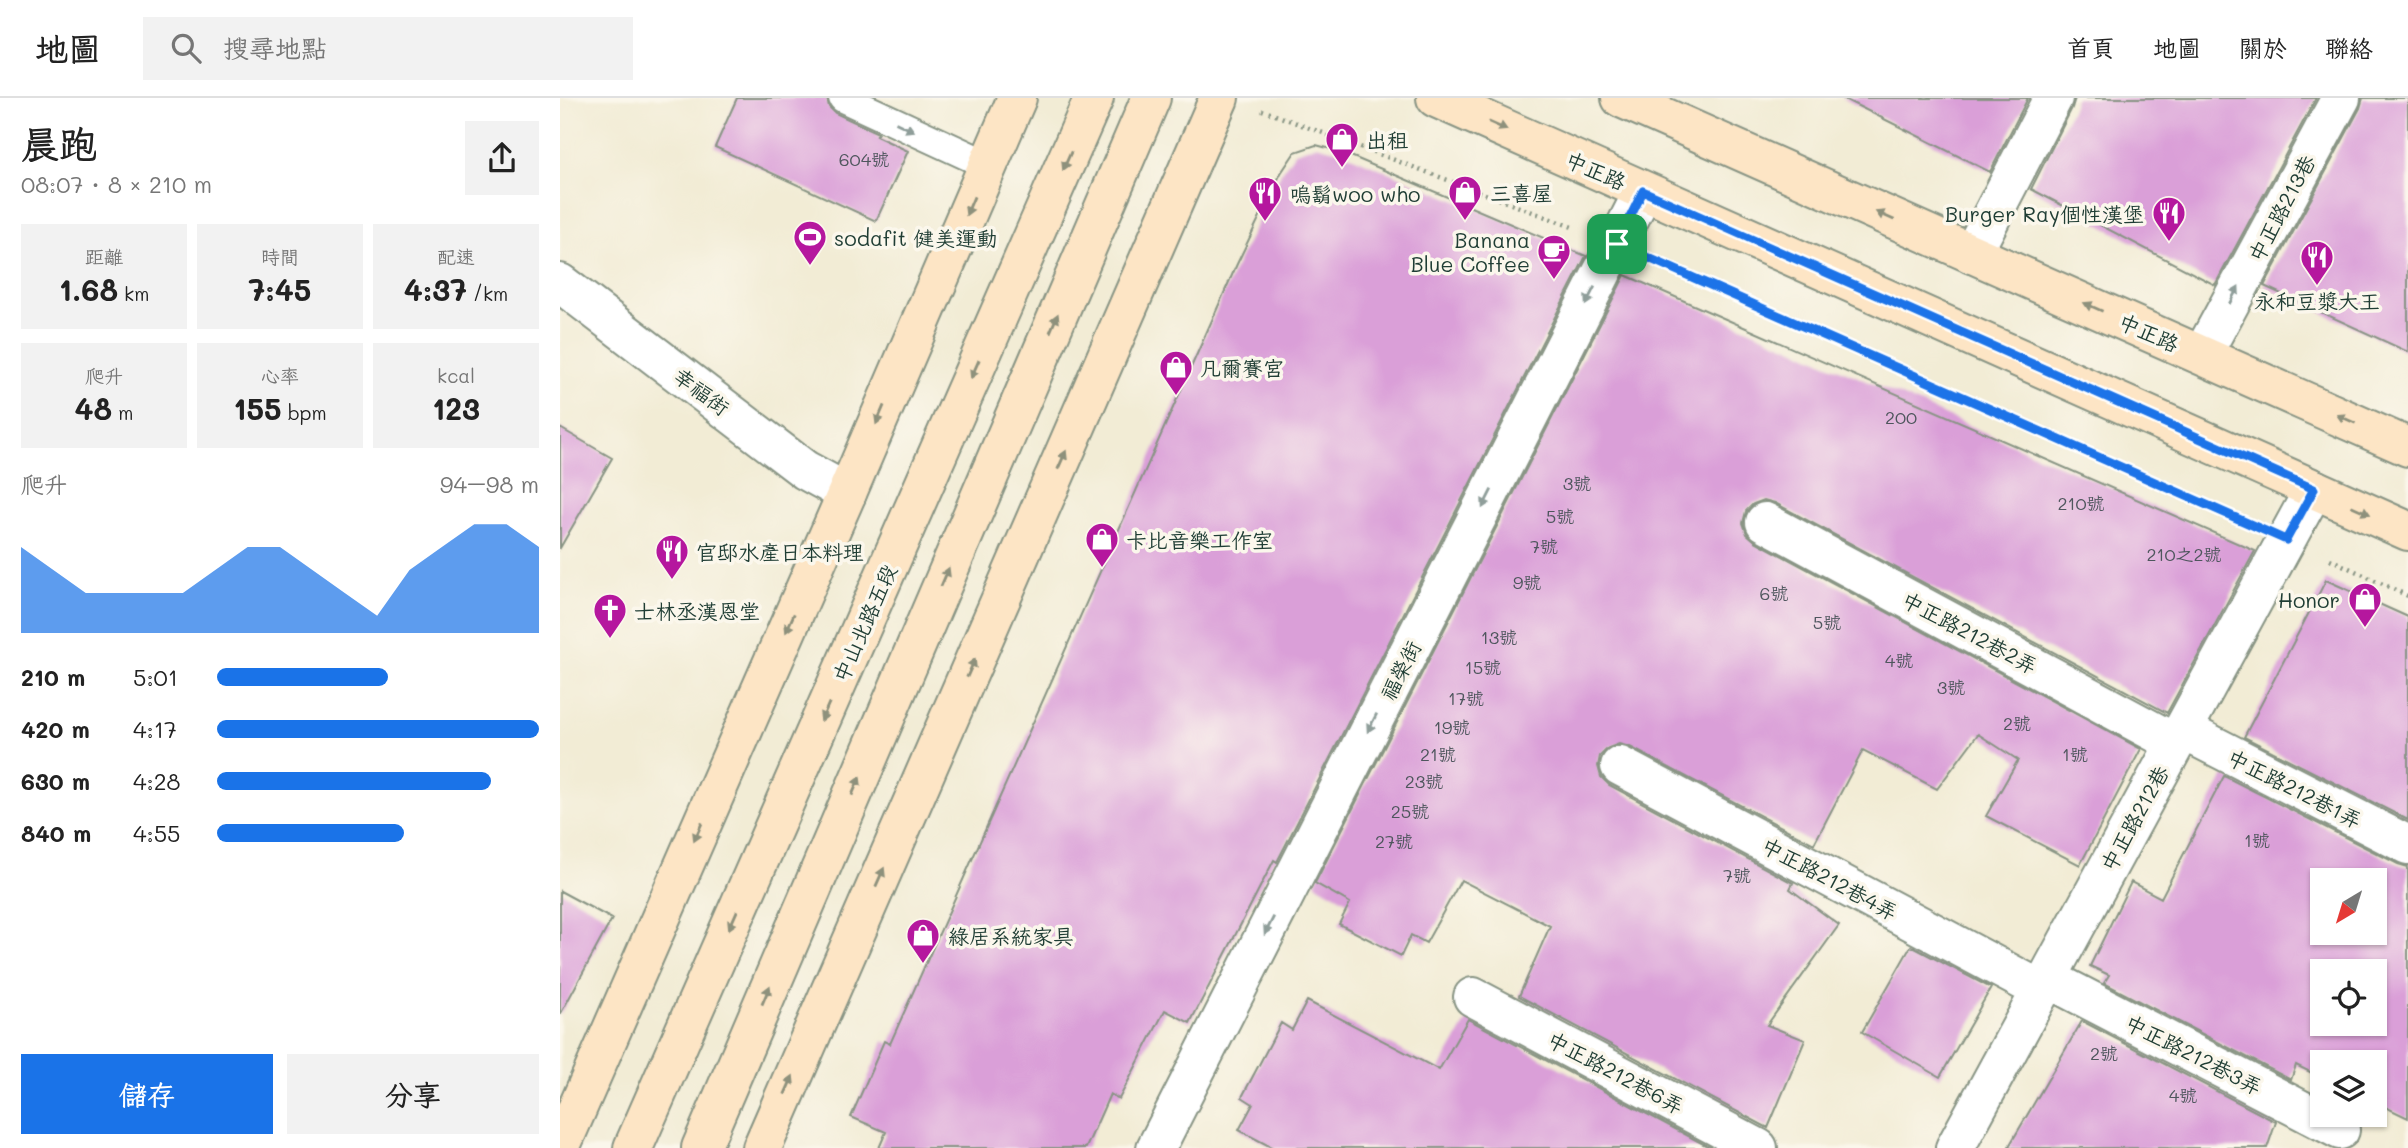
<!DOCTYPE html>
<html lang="zh-TW">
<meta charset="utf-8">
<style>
body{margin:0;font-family:Mali,"LXGW WenKai TC",sans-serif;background:#f2f2f2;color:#222;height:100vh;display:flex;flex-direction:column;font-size:26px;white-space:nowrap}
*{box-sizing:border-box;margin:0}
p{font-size:23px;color:#767676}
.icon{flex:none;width:38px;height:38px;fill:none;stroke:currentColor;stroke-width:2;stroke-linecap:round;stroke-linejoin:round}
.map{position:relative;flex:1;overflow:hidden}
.details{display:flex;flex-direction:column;background:#fff;width:560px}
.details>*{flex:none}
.needle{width:46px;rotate:218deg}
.tools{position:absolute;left:1750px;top:770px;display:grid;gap:14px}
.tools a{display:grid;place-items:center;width:77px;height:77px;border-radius:0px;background:#fff;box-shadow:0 2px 5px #0004;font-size:35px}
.pin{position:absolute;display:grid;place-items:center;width:60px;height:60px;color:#fff;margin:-30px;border-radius:14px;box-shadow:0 4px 10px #0006}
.round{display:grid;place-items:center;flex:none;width:74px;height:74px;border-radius:0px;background:#f2f2f2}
.overview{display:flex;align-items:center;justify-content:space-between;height:119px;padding:0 21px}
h1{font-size:38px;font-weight:700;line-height:52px}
.metrics{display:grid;grid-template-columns:repeat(3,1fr);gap:10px;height:119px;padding:7px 21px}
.metrics div{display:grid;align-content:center;border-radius:0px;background:#f2f2f2;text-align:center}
.metrics b{font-size:30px;font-weight:700}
.metrics small{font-size:19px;font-weight:400}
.metrics p{font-size:19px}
.chart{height:196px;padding:14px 21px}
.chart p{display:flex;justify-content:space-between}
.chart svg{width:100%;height:126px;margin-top:7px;fill:#1a73e8;opacity:.7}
.button{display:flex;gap:14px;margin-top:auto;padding:14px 21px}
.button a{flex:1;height:80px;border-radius:0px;background:#1a73e8;color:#fff;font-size:28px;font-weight:700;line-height:80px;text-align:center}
.button a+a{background:#f2f2f2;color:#222}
ul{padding:0 21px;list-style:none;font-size:23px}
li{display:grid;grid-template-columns:112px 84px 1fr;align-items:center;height:52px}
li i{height:18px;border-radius:9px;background:#1a73e8}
header{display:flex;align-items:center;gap:42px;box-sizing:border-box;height:98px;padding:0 35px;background:#fff;border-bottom:2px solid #e0e0e0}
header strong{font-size:33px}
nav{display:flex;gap:38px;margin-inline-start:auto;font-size:24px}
.search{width:490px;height:63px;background:#f2f2f2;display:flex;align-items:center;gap:18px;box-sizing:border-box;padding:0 24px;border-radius:0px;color:#767676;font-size:26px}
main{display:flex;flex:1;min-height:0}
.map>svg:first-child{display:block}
</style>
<header>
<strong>地圖</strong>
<div class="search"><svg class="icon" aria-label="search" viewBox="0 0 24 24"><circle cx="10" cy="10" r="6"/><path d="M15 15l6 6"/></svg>搜尋地點</div>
<nav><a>首頁</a><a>地圖</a><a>關於</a><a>聯絡</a></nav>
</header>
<main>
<section class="details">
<div class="overview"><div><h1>晨跑</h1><p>08:07 · 8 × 210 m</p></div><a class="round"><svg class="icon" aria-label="share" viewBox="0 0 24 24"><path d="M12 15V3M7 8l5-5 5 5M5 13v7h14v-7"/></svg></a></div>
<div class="metrics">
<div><p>距離</p><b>1.68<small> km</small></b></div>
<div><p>時間</p><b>7:45</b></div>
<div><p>配速</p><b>4:37<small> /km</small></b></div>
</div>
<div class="metrics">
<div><p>爬升</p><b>48<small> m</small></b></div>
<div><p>心率</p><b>155<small> bpm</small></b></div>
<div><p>kcal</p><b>123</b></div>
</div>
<div class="chart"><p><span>爬升</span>94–98 m</p>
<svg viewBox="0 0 160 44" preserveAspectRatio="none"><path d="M0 44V14L10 22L20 30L30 30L40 30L50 30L60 22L70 14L80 14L90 22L100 30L110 38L120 22L130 14L140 6L150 6L160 14V44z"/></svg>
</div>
<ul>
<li><b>210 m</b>5:01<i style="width:53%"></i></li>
<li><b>420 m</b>4:17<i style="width:100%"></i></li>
<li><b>630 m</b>4:28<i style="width:85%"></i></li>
<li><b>840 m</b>4:55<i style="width:58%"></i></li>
</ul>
<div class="button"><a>儲存</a><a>分享</a></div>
</section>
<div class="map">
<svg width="1848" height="1050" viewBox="0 0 1848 1050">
<rect width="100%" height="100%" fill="#fbf7ec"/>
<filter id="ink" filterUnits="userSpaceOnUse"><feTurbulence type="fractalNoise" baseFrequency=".0143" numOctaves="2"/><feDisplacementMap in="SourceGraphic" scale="14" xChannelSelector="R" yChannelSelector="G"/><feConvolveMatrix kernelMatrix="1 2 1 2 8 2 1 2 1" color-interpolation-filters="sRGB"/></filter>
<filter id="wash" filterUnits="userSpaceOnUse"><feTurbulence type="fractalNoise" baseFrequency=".00686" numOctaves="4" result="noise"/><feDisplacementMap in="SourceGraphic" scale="28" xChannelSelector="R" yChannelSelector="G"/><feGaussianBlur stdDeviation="1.57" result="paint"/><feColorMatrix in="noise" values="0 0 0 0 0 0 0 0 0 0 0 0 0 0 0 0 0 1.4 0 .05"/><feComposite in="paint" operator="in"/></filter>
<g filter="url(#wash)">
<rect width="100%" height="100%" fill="#f2ecd5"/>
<g id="blocks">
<path fill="#da9fd8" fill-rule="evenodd" d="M177,0h90l2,9 6,6 43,20 -2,3 32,15 -32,70 -161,-74z
M1282,0h186l-38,74z
M1515,0h241l-101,187 -184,-96 41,-81z
M1803,0h45v254l-144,-66 96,-178z
M756,47l23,6 247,105 -309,606 -3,-2 -84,163 -25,-13 -46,89 -9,-5 -24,54h-207l7,-16 -35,-15 33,-76 6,3 347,-780 44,-91 14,-21z
M1065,177l630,276 -88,162 -392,-210 -11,-3 -11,4 -7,7 -3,12 4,11 8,7 386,208 -61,116 -94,-49 32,-56 -40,-26 -41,55 -74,-39 -49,94 -184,-97 -11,-3 -11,4 -8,8 -2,10 3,11 8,8 184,98 -3,6 49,36 -72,100 38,15 -37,88 -249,-132 31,-70 -89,-46 -35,63 -15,-8 -10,21 -62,-32 11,-21 -35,-20z
M0,330l52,30 -52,90z
M1766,482l82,37v203l-164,-83z
M1664,678l174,88 10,3v251l-33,-16v-40h-53v16l-26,-13 -5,15 -187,-97 5,-8 -19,-9 41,-84 30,16zM1762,782h53v53h-53zM1762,873h53v53h-53z
M0,793l52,28 -52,96z
M1351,848l80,42 -51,89 -78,-45z
M747,903l132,69 29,-51 243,129h-438l-34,-18 14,-26 -11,-7 39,-74 11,7z
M1522,923l194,101 -9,26h-259z"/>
</g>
</g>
<g filter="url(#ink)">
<use href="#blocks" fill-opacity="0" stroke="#889484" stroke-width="2"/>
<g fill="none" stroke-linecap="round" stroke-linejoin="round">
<defs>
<path id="lane" d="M283,0l145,67"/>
<path id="street" d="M1412,156l81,-156
M0,185l245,187 42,23
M1642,257l139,-257
M1205,424l410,221
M1623,632l225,115
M1060,668l421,224
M1487,880l293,152
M913,899l285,151
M596,1050l487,-956
M1395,1050l359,-659"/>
<path id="secondary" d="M876,0l972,433
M1061,0l787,349
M0,1050l287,-655 170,-395
M73,1050l461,-1050
M141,1050l450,-1050
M202,1050l457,-1050"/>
</defs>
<use href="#lane" stroke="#889484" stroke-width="32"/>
<use href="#street" stroke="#889484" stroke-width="42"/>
<use href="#secondary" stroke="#889484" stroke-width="42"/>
<path stroke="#889484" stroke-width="4.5" stroke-dasharray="2 5" stroke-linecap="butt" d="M702,12l313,118
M1097,164l587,260
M1770,461l78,37"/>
<use href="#lane" stroke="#fff" stroke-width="28"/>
<use href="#street" stroke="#fff" stroke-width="38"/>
<use href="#secondary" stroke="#fde5c5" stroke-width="38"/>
</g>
<defs><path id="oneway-solid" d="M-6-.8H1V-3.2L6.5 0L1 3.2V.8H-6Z" transform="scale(1.75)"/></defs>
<g fill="#8e917c">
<use href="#oneway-solid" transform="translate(938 28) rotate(24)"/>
<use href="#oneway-solid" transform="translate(507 63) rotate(114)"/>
<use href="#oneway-solid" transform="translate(410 108) rotate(113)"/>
<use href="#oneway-solid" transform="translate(1325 118) rotate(-156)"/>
<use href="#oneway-solid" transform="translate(1533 209) rotate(-156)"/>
<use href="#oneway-solid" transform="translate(494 225) rotate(-67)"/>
<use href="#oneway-solid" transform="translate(415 271) rotate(114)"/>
<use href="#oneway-solid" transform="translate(320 317) rotate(113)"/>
<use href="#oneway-solid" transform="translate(1786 321) rotate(-156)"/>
<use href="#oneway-solid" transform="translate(502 362) rotate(-66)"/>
<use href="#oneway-solid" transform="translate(1801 412) rotate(24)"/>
<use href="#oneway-solid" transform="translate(385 479) rotate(-67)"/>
<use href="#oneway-solid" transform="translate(230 525) rotate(114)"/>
<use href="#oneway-solid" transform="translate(411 570) rotate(-66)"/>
<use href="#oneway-solid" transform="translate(265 614) rotate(114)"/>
<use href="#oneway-solid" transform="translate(296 688) rotate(-67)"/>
<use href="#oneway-solid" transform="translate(138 734) rotate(114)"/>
<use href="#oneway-solid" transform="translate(320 779) rotate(-66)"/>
<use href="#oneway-solid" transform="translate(173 822) rotate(114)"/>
<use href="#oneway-solid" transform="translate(206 897) rotate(-67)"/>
<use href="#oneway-solid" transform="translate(229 987) rotate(-66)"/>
</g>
<g fill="#8f9e9a">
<use href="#oneway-solid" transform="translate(345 29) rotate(25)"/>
<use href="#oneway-solid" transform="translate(1674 197) rotate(-62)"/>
<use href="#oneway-solid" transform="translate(1030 198) rotate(117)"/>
<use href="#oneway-solid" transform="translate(927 401) rotate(117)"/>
<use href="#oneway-solid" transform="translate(812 625) rotate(117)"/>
<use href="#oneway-solid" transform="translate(709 828) rotate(117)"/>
</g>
</g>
<g fill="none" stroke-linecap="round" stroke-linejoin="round" filter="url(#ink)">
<defs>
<path id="route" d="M1083,93l671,298 -28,51 -669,-296z"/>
</defs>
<use href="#route" stroke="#fff" stroke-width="14"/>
<use href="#route" stroke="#1a73e8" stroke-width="9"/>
</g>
<defs>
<symbol id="shop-pin" viewBox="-11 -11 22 30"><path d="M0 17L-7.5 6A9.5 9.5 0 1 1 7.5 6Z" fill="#b5179e" stroke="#fbf7ec"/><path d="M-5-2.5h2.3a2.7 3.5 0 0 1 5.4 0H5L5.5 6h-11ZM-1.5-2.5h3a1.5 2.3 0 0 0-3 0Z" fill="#fff"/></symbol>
<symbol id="restaurant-pin" viewBox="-11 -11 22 30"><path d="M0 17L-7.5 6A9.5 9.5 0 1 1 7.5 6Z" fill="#b5179e" stroke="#fbf7ec"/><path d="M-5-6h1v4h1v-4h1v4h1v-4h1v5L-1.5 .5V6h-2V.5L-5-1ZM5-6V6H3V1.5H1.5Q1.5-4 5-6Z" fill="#fff"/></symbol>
<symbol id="stadium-pin" viewBox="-11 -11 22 30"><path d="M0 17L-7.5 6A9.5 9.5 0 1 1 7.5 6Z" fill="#b5179e" stroke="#fbf7ec"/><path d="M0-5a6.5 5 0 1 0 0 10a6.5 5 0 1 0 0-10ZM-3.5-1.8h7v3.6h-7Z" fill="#fff"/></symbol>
<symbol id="cafe-pin" viewBox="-11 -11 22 30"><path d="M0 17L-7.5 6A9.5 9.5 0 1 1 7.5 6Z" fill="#b5179e" stroke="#fbf7ec"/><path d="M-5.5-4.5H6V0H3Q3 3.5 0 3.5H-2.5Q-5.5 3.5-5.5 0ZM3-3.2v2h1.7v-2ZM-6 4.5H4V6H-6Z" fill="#fff"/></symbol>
<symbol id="church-pin" viewBox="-11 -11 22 30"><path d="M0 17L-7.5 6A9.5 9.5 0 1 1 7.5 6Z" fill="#b5179e" stroke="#fbf7ec"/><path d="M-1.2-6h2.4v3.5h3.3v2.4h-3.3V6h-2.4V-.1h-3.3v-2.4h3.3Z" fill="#fff"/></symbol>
</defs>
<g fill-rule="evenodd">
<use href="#shop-pin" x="763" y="22" width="38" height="52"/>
<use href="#shop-pin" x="886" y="75" width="38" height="52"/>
<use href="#restaurant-pin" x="686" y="76" width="38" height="52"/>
<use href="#restaurant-pin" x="1590" y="96" width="38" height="52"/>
<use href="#stadium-pin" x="231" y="120" width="38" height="52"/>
<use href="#cafe-pin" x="975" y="134" width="38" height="52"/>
<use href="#restaurant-pin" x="1738" y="140" width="38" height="52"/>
<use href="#shop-pin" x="597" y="250" width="38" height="52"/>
<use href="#shop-pin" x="523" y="422" width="38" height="52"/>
<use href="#restaurant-pin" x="93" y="434" width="38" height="52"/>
<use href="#shop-pin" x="1786" y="482" width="38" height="52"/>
<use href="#church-pin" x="31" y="493" width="38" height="52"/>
<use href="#shop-pin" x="344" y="818" width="38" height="52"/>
</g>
<g text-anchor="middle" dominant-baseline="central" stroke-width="7" stroke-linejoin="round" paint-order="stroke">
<g font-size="18" fill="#4e565d">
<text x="304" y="61">604號</text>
<text x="1341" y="319">200</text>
<text x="1017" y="385">3號</text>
<text x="1521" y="405">210號</text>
<text x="1000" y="418">5號</text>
<text x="984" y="448">7號</text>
<text x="1624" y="456">210之2號</text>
<text x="967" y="484">9號</text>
<text x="1214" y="495">6號</text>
<text x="1267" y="524">5號</text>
<text x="939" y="539">13號</text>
<text x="1339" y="562">4號</text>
<text x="923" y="569">15號</text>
<text x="1391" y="589">3號</text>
<text x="906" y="600">17號</text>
<text x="1457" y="625">2號</text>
<text x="892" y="629">19號</text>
<text x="878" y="656">21號</text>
<text x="1515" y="656">1號</text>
<text x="864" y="683">23號</text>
<text x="850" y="713">25號</text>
<text x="1697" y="742">1號</text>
<text x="834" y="743">27號</text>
<text x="1177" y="777">7號</text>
<text x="1544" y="955">2號</text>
<text x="1623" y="997">4號</text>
</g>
<g font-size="21" fill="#1f3d34" stroke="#fbf7ec" text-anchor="start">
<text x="806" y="41">出租</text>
<text x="930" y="94">三喜屋</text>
<text x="730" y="95">嗚鬍woo who</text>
<text x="1584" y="115" text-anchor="end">Burger Ray個性漢堡</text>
<text x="274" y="139">sodafit 健美運動</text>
<text x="970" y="141" text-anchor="end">Banana<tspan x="970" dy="24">Blue Coffee</tspan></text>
<text x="1757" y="202" text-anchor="middle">永和豆漿大王</text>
<text x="640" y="269">凡爾賽宮</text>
<text x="566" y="441">卡比音樂工作室</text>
<text x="136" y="453">官邸水產日本料理</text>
<text x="1780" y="501" text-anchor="end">Honor</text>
<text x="74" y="512">士林丞漢恩堂</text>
<text x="388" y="837">綠居系統家具</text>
</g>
<g font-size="21" fill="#1f3d34" stroke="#fbf7ec">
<text transform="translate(1036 72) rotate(24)">中正路</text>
<text transform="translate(1721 110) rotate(-62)">中正路213巷</text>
<text transform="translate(1589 234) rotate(24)">中正路</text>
<text transform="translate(142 293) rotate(37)">幸福街</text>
<text transform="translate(304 525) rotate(-66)">中山北路五段</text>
<text transform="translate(1410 534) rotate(28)">中正路212巷2弄</text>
<text transform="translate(840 572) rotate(-63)">福榮街</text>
<text transform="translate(1735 690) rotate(27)">中正路212巷1弄</text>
<text transform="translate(1574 720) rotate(-61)">中正路212巷</text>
<text transform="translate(1270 780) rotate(28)">中正路212巷4弄</text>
<text transform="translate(1634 956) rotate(27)">中正路212巷3弄</text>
<text transform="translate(1056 974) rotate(28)">中正路212巷6弄</text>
</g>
</g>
</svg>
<div class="tools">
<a><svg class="needle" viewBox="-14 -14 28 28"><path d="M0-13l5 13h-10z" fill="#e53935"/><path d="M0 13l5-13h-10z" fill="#767676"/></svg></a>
<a><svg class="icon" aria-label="locate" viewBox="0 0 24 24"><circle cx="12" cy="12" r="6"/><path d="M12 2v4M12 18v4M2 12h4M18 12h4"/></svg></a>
<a><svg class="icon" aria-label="layers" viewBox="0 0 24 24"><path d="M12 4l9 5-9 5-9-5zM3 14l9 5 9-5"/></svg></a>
</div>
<div class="pin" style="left:1057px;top:146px;background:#1e9e55"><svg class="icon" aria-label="arrive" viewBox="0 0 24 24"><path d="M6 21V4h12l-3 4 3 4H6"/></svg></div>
</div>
</main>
